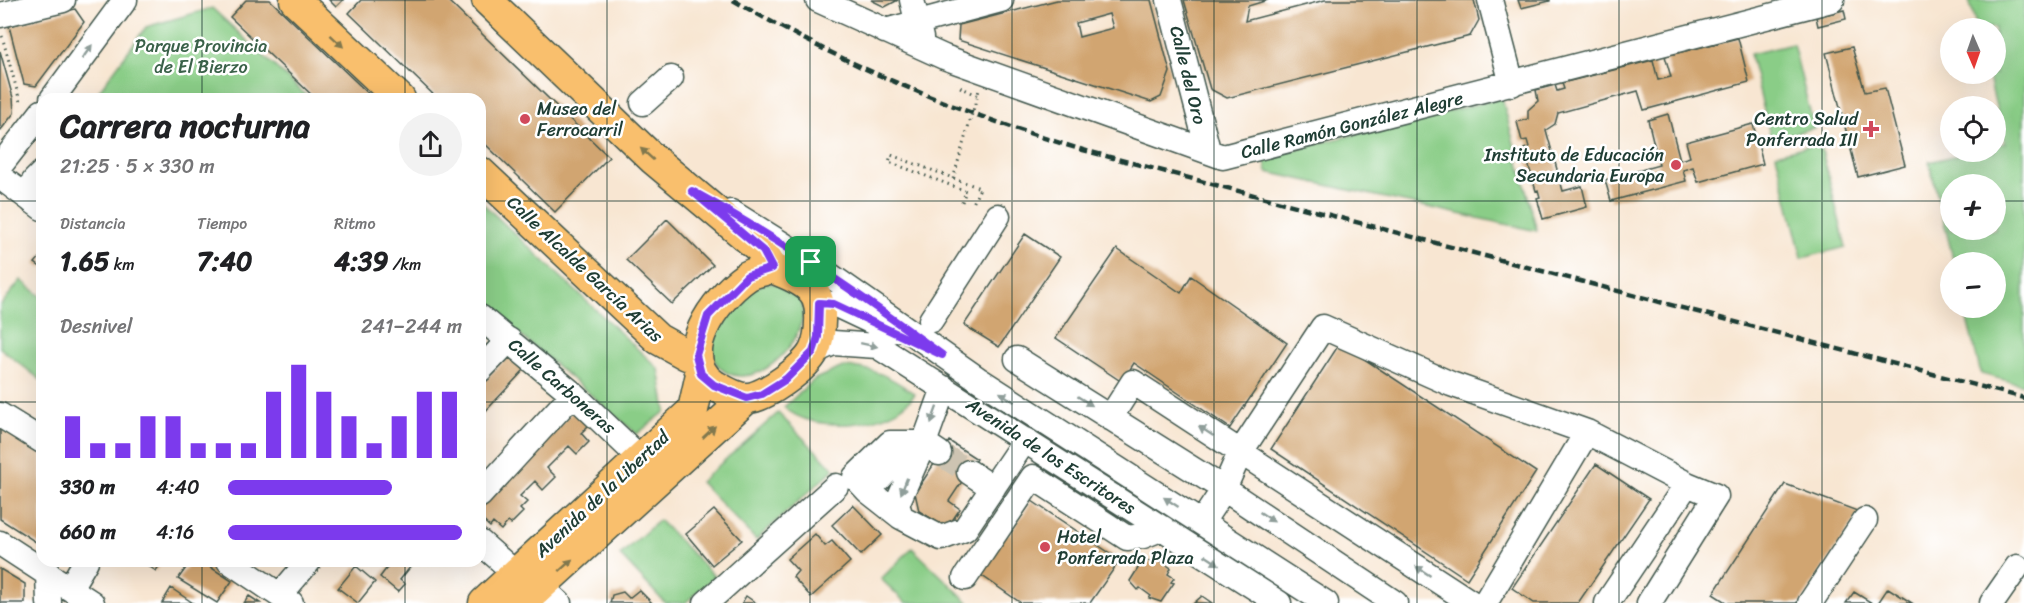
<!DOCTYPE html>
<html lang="es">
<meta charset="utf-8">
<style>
body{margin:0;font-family:Sriracha,sans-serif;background:#f2f2f2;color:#202124;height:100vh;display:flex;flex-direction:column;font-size:22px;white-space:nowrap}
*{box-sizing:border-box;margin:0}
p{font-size:20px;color:#757577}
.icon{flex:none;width:33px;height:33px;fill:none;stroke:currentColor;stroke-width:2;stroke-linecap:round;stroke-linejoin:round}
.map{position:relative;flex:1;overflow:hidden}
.side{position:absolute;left:36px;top:93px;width:450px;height:474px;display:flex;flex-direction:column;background:#fff;border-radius:18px;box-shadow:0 6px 24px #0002}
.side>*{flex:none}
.needle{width:39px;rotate:178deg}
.fabs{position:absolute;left:1940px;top:18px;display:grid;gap:12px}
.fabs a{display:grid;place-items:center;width:66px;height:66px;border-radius:50%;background:#fff;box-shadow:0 6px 24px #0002;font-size:30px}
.pin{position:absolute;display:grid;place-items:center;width:51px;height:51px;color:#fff;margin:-26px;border-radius:12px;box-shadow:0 3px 9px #0006}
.round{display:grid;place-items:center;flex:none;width:63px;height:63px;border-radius:32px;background:#f2f2f2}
.headline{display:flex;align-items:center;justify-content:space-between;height:102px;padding:0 24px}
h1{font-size:33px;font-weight:700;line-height:45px}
.metrics{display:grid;grid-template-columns:repeat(3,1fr);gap:9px;height:102px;padding:6px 24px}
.metrics div{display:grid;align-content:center}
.metrics b{font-size:26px;font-weight:700}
.metrics small{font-size:16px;font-weight:400}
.metrics p{font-size:16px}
.chart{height:168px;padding:12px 24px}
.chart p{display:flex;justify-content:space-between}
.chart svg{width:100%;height:108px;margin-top:6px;stroke:#7c3aed;stroke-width:6}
ul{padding:0 24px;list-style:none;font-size:20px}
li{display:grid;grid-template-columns:96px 72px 1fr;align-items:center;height:45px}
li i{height:15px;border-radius:8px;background:#7c3aed}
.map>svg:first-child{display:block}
</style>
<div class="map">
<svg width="2024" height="603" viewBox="0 0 2024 603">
<rect width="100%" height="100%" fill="#fff"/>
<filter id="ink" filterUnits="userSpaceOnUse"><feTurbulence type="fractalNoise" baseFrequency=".0167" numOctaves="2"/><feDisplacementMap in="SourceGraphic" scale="12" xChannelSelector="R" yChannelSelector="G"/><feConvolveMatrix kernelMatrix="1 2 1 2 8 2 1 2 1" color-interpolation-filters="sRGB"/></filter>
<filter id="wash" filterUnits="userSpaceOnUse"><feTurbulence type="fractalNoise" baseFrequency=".008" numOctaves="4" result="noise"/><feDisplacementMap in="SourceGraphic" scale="24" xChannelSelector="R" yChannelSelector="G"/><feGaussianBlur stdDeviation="1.35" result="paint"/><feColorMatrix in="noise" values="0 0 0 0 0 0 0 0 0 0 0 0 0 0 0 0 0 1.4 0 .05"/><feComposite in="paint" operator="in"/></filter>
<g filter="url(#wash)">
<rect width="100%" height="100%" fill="#f8e6d2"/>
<path fill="#8acd87" stroke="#54855e" stroke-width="1.5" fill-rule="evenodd" d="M1969,0h55v385l-43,-11 -17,-66h31v-46h-41l-25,-100 41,-10h25v-7l10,-2 -17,-69h7v-46h-18zM1950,184h45v46h-45z
M212,8l98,91h-217l53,-72z
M1793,44l21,84 -43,11 -21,-85z
M1502,98l35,133 -270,-59 -3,-15z
M1820,143l26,104 -44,11 -26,-104z
M480,201l179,168 7,42 -29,23 -157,-133z
M21,280l21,17v84l-42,-33v-42z
M766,283c74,2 21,95 -26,93 -21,-1 -33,-20 -28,-39 1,-7 26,-38 33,-44 5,-4 14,-7 21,-10z
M843,367c30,0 48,10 72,27 -23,34 -102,41 -131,13l31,-28z
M778,413l56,56 -78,71 -56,-58z
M659,520l56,57 -30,26h-20l-45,-48z
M912,548l57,55h-63l-25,-24z"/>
<g id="blocks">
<path fill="#d1a571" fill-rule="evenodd" d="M246,0h24l104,99h-58l-86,-82z
M329,0h14l-7,7z
M361,0h86l162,157 -54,55 -75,-73v-40h-42l-89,-86z
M871,0h27l-13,7z
M1057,0h94l19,72 -9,25 -10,5 -193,-62 1,-15zM1109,14l4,14 -34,9 -3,-14z
M1184,0h84l-20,6 -3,15 80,-21h149l5,20 -9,16 -243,62 -17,-9z
M1518,0h32v1l-29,7z
M75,9l9,13 -48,64 -12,-2 -15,-58z
M1844,10l2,9 -28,7 -2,-9z
M1738,38l11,44 -105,28 -6,-19 -80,22 -3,11 -9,6 17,61 19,-5 5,21 -44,12 -6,-21 3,-1 -2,-7 -2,1 -12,-42 5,-2 -2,-7 -5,1 -5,-19 11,-3v-9l10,-9 -2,-11 19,-5 2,6 7,-2 -2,-6 91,-23 5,20 13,-3 -6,-21z
M1852,47l13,45 20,-4 20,77 -47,12 -32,-124z
M0,51l13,47 1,15 -14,18z
M1668,114l12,46 10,-3 -4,-15 67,-18 10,40 -65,18 -5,-15 -10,3 3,11 -75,20 -6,-21 54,-15 -11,-45z
M667,219l46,46 -41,39 -46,-44z
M1025,234l35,23 -61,90 -35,-22z
M1117,249l64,44 10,-17 96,67 -57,85 -96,-65 -12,19 -66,-44z
M42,255v13l-7,-5z
M1340,343l196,129 -69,107 -196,-130z
M509,355l15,15 -44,47v-32z
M576,408l16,14 -11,11 8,9 -12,12 -8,-8 -22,22 9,9 -13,13 -8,-9 -15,15 7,6 -7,7 3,3 -12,12 -3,-2 -7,8 -8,-7 -3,4 -10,-9v-11z
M0,422l42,27v97l-42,-27z
M949,441l28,18 -28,42 11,8 -13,19 -28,-17 -4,-18z
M1596,464l53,35 -71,104h-44l-22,-15z
M1785,484l75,28 -60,91h-73l-14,-9z
M1032,501l88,59 -30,43h-69l-43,-30 23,-44 8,6z
M853,505l29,30 -21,20 -29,-30z
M714,510l28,30 -30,25 -26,-31z
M815,534l10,12 7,-5 18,21 -39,35 -18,-20 5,-6 -11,-12z
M1156,558l15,10 -3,6 6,4 -3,4 3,1 -13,19 -12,-4 2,-2 -11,-8 -2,2 -8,-9 12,-19 2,2 3,-4 6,4z
M141,561h21l-6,10z
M191,561h10l31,20 -15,22 -39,-24z
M392,561h23l-15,19 5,4 -7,8 -18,-15z
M356,566l19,16 -17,21 -20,-15z
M0,569l25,15v19h-25z
M171,588l22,15h-31z
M1888,588l24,15h-34z
M639,590l13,13h-42l2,-8 11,-3 6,6z
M1854,592l18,11h-26z
M249,596l11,7h-16z
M746,596l10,7h-14z
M1202,596l10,7h-18z"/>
</g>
</g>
<g filter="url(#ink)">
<use href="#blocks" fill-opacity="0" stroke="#40564c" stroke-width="1.5"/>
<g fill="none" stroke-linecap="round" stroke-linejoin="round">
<path stroke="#cdc4b2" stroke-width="24" stroke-dasharray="24 12" stroke-linecap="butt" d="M939,453l30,19"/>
<defs>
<path id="minor" d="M818,0l126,57 279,100 609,-157
M912,0l9,38
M1169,0l39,150
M1490,0l22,84
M0,15l63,-15
M885,31l116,-31
M52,99l73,-99
M643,103l28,-25
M0,166l42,-54
M0,177l42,31
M32,201l2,-20 8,-8
M731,212l80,50 167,117 348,224
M819,303l15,1 57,27
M480,317l93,77 68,65
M931,320l67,-104
M813,352l20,-9 44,3 402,257
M1017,359l207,130 171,114
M480,370l29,-30
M0,415l42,26
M1110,418l23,-36 339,221
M924,443l20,-55
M969,472l24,16
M868,491l-13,-14 35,-34h34l15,10
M480,495l93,-101
M901,517l-33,-26 23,-24 33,-24 -27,61 4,13 40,21 24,-9 60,-89
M1202,522l22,-33 16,-36 83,-126 128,57 136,48 100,52 29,12 -67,107
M480,542l35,31
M0,543l92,60
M229,561l62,42
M48,573l1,30
M965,578l68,-101 94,61 16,-2 20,-8
M541,587l18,16
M70,588l16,-27
M280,595l29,-34
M706,603l130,-117
M1485,603l102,-171
M1607,603l80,-119
M1810,603l55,-83
M1992,603l25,-36"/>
<path id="major" d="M295,0l105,99
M487,0l166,159 110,92 9,17
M480,172l178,167 29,16h9
M772,268c13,5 30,11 40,22 12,12 9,46 2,61 -8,16 -48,46 -66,47 -10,1 -25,-8 -34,-13 -42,-28 2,-87 32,-108 6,-5 18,-6 26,-9z
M484,603l209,-193 8,-36
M522,603l225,-205"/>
</defs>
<use href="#minor" stroke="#40564c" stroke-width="27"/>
<use href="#major" stroke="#40564c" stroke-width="33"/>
<path stroke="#40564c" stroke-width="3" stroke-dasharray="1.5 4.5" stroke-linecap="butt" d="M2,36l19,69
M960,87l17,8
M962,202l4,-11 -77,-29 2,-7 89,33 -8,18"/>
<use href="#minor" stroke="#fff" stroke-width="24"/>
<use href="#major" stroke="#f9bf6d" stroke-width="30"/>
<path stroke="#1f3d34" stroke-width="4.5" stroke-dasharray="9 4.5" stroke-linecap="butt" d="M733,0c111,65 226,113 350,150l941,248"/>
<path stroke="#40564c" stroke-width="3" stroke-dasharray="1.5 4.5" stroke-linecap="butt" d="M953,179l26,-89"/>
</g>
<defs><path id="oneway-solid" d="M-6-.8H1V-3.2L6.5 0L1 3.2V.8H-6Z" transform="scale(1.5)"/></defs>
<g fill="#81784e">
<use href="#oneway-solid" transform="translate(337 41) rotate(43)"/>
<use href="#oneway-solid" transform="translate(647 154) rotate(-138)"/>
<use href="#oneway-solid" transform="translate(709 432) rotate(-43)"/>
<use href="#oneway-solid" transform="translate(566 565) rotate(-42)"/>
</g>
<g fill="#8f9e9a">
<use href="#oneway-solid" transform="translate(87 52) rotate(-54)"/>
<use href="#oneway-solid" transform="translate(869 345) rotate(12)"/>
<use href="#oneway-solid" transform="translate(1007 397) rotate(-147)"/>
<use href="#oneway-solid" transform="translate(1085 401) rotate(32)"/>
<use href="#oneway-solid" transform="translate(934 415) rotate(110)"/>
<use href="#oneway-solid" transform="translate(1206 431) rotate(-147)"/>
<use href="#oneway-solid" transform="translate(904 486) rotate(111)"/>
<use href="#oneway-solid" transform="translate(1171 502) rotate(-147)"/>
<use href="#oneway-solid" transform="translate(1267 517) rotate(34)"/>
<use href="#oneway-solid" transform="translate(1212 560) rotate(33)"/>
<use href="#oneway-solid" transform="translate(1423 571) rotate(-147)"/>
</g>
</g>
<g fill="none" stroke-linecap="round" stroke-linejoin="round" filter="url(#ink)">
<defs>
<path id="route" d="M692,191c88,48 169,104 250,164l-108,-51 -15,-1 -1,34 -5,15 -27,27 -24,15 -15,4 -33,-13 -13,-11 -5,-19 12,-39 39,-40 25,-8 -9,-17z"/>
</defs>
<use href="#route" stroke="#fff" stroke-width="12"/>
<use href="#route" stroke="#7c3aed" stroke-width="8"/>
</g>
<path fill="none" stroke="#1f3d34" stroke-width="1.5" stroke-opacity="0.55" d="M202,0v99M405,0v99M607,0v603M810,0v603M1012,0v603M1214,0v603M1417,0v603M1619,0v603M1822,0v603M0,201h42M480,201h1470M1995,201h29M0,402h42M480,402h1544M202,561v42M405,561v42"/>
<g fill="#d1495b" stroke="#fff" stroke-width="2">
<circle cx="525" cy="119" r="6"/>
<path d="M1868 120h6v6h6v6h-6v6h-6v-6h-6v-6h6z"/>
<circle cx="1676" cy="165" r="6"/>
<circle cx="1045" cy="547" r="6"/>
</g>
<g text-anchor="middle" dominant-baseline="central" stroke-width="5" stroke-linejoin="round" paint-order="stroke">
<g font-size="18" fill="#3a6149" stroke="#fff">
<text x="201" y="46">Parque Provincia<tspan x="201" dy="21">de El Bierzo</tspan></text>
</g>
<g font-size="18" fill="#1f3d34" stroke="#fff">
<text transform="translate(1188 75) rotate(76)">Calle del Oro</text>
<text transform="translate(1352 125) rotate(-14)">Calle Ramón González Alegre</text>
<text transform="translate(585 269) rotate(43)">Calle Alcalde García Arias</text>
<text transform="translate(562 386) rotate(41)">Calle Carboneras</text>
<text transform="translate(1051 456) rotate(33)">Avenida de los Escritores</text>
<text transform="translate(602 494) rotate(-43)">Avenida de la Libertad</text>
</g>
<g font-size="18" fill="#1f3d34" stroke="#fff" text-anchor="start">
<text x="537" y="109">Museo del<tspan x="537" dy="21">Ferrocarril</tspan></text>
<text x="1858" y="119" text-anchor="end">Centro Salud<tspan x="1858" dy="21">Ponferrada III</tspan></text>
<text x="1664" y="155" text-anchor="end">Instituto de Educación<tspan x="1664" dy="21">Secundaria Europa</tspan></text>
<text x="1057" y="537">Hotel<tspan x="1057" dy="21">Ponferrada Plaza</tspan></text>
</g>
</g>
</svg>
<div class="fabs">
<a><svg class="needle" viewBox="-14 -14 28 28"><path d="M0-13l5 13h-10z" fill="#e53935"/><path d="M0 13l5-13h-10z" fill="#757577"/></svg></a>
<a><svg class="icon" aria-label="locate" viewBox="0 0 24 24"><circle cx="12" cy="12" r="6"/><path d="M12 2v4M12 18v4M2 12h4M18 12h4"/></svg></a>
<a>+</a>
<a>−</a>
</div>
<div class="pin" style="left:811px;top:262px;background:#1e9e55"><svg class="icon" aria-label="arrive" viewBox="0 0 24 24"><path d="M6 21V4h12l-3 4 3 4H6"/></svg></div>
<section class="side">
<div class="headline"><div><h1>Carrera nocturna</h1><p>21:25 · 5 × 330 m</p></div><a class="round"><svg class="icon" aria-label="share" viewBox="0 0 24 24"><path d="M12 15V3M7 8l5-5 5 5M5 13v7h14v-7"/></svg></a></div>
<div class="metrics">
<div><p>Distancia</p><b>1.65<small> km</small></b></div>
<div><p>Tiempo</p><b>7:40</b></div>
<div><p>Ritmo</p><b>4:39<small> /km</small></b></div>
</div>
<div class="chart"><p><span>Desnivel</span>241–244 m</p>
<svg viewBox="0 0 160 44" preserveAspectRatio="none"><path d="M5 44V27M15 44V38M25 44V38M35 44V27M45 44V27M55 44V38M65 44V38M75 44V38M85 44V17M95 44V6M105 44V17M115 44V27M125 44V38M135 44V27M145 44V17M155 44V17"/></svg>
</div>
<ul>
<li><b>330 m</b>4:40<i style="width:70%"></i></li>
<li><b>660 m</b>4:16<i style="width:100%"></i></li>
</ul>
</section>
</div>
